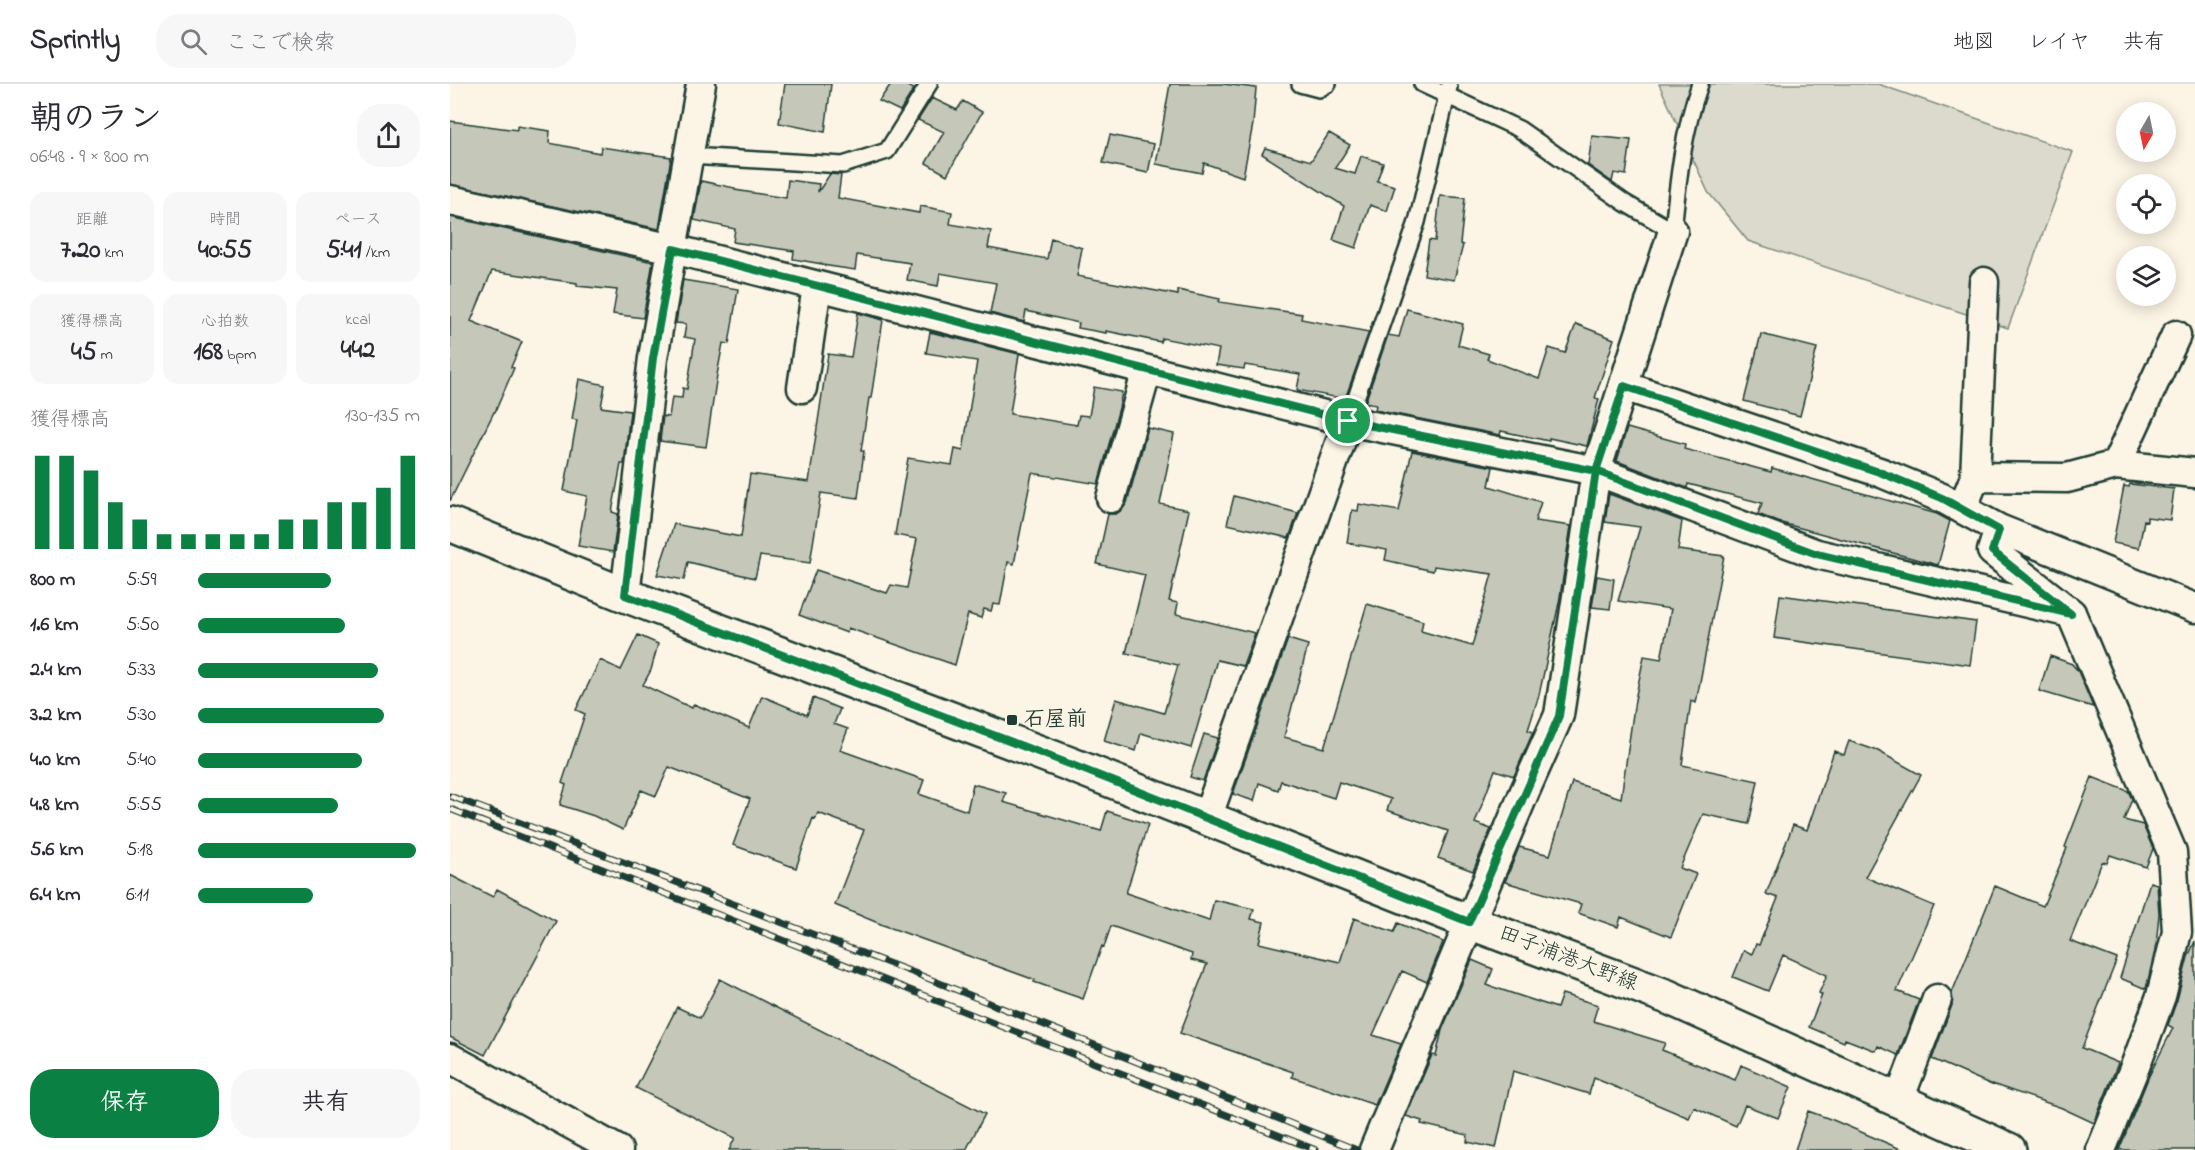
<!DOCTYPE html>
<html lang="ja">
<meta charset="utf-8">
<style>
body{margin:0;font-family:"Indie Flower","Klee One",sans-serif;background:#f7f7f7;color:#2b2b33;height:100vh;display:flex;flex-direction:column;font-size:22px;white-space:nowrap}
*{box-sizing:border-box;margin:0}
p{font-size:20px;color:#7c7c81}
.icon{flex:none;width:33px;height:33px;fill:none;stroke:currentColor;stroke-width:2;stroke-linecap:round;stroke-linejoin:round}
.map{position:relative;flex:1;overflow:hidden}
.details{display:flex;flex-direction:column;background:#fff;width:450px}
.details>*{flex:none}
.needle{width:39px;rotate:189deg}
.tools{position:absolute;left:1666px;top:18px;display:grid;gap:12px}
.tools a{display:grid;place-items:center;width:60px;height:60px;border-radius:50%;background:#fff;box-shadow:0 3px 15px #0003;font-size:30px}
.pin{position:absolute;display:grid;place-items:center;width:51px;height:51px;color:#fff;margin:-26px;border:3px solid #fff;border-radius:50%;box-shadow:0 2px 6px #0007}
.round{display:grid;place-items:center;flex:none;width:63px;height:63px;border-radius:24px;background:#f7f7f7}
.head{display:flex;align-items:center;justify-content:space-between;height:102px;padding:0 30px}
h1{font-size:33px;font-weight:700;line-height:45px}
.metrics{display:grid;grid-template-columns:repeat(3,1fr);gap:9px;height:102px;padding:6px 30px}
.metrics div{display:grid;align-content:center;border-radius:15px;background:#f7f7f7;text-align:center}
.metrics b{font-size:26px;font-weight:700}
.metrics small{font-size:16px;font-weight:400}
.metrics p{font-size:16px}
.chart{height:168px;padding:12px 30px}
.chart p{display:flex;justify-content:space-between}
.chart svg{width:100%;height:108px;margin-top:6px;stroke:#0b8043;stroke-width:6}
.button{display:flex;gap:12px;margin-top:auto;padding:12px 30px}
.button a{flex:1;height:69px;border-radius:24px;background:#0b8043;color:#fff;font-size:24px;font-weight:700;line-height:69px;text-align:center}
.button a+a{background:#f7f7f7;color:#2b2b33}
ul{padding:0 30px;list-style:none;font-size:20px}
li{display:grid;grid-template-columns:96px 72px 1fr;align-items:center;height:45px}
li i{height:15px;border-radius:8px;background:#0b8043}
header{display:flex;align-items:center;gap:36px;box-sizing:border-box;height:84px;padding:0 30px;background:#fff;border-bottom:2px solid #e1e1e2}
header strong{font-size:28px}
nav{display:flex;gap:33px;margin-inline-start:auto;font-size:21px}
.search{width:420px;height:54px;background:#f7f7f7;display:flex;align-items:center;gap:15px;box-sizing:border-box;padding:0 21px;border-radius:24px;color:#7c7c81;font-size:22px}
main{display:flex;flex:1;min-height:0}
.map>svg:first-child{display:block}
</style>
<header>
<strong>Sprintly</strong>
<div class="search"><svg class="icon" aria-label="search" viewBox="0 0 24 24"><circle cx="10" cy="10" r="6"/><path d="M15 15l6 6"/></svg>ここで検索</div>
<nav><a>地図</a><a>レイヤ</a><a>共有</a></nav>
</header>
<main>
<section class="details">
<div class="head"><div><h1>朝のラン</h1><p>06:48 · 9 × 800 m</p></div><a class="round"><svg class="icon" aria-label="share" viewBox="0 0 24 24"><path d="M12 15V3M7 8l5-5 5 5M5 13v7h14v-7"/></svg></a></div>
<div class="metrics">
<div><p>距離</p><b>7.20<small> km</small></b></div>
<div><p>時間</p><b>40:55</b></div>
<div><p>ペース</p><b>5:41<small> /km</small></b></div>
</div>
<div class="metrics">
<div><p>獲得標高</p><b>45<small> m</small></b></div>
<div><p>心拍数</p><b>168<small> bpm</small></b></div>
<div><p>kcal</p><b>442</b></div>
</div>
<div class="chart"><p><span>獲得標高</span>130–135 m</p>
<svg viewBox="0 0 160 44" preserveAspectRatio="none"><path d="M5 44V6M15 44V6M25 44V12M35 44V25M45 44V32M55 44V38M65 44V38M75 44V38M85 44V38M95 44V38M105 44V32M115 44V32M125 44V25M135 44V25M145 44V19M155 44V6"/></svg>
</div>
<ul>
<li><b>800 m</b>5:59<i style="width:60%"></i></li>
<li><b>1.6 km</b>5:50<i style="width:66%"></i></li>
<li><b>2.4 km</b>5:33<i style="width:81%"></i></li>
<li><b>3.2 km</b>5:30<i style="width:84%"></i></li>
<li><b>4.0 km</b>5:40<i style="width:74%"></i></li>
<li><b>4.8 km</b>5:55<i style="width:63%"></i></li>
<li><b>5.6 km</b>5:18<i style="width:98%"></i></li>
<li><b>6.4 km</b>6:11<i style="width:52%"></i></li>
</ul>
<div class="button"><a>保存</a><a>共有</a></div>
</section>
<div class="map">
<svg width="1745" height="1066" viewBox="0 0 1745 1066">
<rect width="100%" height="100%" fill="#fcf5e5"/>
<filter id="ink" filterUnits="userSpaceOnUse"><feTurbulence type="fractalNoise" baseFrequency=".0167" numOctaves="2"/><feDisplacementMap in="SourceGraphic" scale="12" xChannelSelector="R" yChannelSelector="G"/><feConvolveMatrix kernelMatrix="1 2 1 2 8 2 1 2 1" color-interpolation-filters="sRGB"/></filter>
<g filter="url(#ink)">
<path fill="#dcdacc" stroke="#7e8c80" stroke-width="1.5" d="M1209,0h219l195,68 -65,176 -260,-87 -40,-49z"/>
<path fill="#c5c7b9" stroke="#1f3d34" stroke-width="1.5" d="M335,0h46l-6,48 -46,-9z
M441,0h12l11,5 -14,22 -21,-10z
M720,0h53l33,4 -3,36 -10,53 -39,-14 -2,10 -46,-9z
M482,14l25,12 6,-9 19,11 -35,63 -21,-12 18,-31 -26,-12z
M0,37l67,9v-4l33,5 -1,12 51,10 1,-6 70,10 -12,72 -209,-45z
M879,49l21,12 -15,23 20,6 6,-18 22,7 -6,18 18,5 -8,25 -17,-6 -14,43 -23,-8 11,-34 -82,-52 3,-6 46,13z
M660,51l44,9 -6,29 -45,-10z
M1142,52l39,4 -5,35 -12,-2 -2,9 -24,-17z
M380,90l11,1 -3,23 81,15 1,-7 32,6 -2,12 41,7 -3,17 59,11 4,-21 31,10 -5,28 101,19v-5l42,9 -1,3 83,12 -1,5 68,13 -24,67 -48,-9 3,-16 -55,-9 -1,4 -28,-4 3,-16 -57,-11 -1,4 -55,-11v2l-28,-5 1,-5 -53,-12 -2,11 -34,-9 6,-30 -56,-10 -2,13 -31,-6 3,-17 -53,-8 -2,15 -33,-5v-1l-29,-5 1,-8 -61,-9 2,-13 -41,-9 7,-39 34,7v2l51,8 2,-18 31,4 -1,8z
M990,112l25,2 -5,46 3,1 -9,35 -30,-5 5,-35 6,1z
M0,133l203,45 -10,56 -30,-4 4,-24 -40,-4v-3l-85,-12 -21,50 51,21 -11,25 3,1 -19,44h-1l-44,89z
M233,196l55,9 -9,55 -6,-1 -6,32 -11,72 -46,-6 3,-25 6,1 3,-20 10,1 1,-10 4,1 8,-50 -11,-2 2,-13 -10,-1z
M957,225l56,15 -5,21 31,9 -2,5 52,20 10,-31 16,5 11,-29 38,15 -19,59 4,1 -12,47 -38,-8v3l-48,-10 -1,4 -125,-25 1,-5 -11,-2 23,-68 11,2z
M408,229l25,7 -12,78h-2l-8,53h3l-6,47 -37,-5 -11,70 -50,-7 -5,22 -67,-16 -4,18 -27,-5 17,-51 67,13 9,-63 59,8 19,-128 23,3z
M480,248l89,22 -9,60 67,11 2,-10 10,1 5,-29 28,5 -3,16 -21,76 -66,-11 -18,91 -6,-2 -8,43 -7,-1 -2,7 -7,-2 -3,9 -13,-4 -13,51 -107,-37 -1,5 -48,-18 17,-45 71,23 4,-8 16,3 10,-49 -22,-4 13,-77 44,7 3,-16 8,2 14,-90 -51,-8z
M1311,250l56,14 -17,68 -56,-15z
M129,295l26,6 -4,22 29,4 -6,53h-3l-9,48 6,2 -5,38 -35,-6 9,-50 -23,-5 13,-71 -5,-1z
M698,344l26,6 -14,70 29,6 -20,91 9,2 -2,11 79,19 -12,33 -26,-6 -26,88 -50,-15 -5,18 -32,-10 12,-42 48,14 14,-48 -52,-12 19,-78 -48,-11 11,-50h8l6,-4 5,-7z
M1177,344l58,16 -1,5 87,23 1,-4 165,46 13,7 -12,44 -160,-43 -20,-8 4,-11 -74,-19 -1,4 -70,-27z
M962,367l81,16 -4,19 52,16 -6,19 36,5 -12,77 -20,92 -11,35 5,2 -19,44 -19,-6 -20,53 16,6 -18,42 -35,-13 10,-27 -61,-21 4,-11 -52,-17 -5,16 -53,-17 -3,9 -19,-7 -5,18 -21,-7 55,-155 20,6 -24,92 40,11 43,-144 56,17 -2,10 51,15 20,-72 -58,-8 -1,5 -48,-11 2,-10 -40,-7 5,-33 6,1 1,-7 40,7z
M1680,400l44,5 -4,31 -23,-3v4l-3,-1 -5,28 -26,-5 11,-57 5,1z
M1159,410l73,27 -4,29 46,6 -28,147 -5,-2 -9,64 76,16 -9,43 -46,-10 -23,54 16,6 -25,63 -50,-20 -3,10 -40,-14 3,-9 -76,-22 14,-35 31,8 22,-73 49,16 14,-98 9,-44 17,3 10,-50 -53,-8 22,-74 -35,-5z
M784,412l64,17 -9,25 -62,-14z
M1147,492l17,3 -4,30 -18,-2z
M1330,511l196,27 -6,43 -196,-27z
M188,551l20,9 -7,26 -8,15 49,23 2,-4 55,24 13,-32 45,19 6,-17 27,11 -6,15 14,5 -8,21 84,30 -5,14 48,17 6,-27 33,9 -3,9 98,29 6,-20 41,13 -22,69 83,28 5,-21 40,9 -3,10 13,3 -5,21 81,19 14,-44 40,14 4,-9 45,19 -16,40 -25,-11 -29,64 28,9 -26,61 -83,-28 1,-5 -113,-39 27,-69 -16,-4 1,-6 -81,-28 -7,21 -2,-1 -19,53 -49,-17 1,-2 -152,-55 -48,-20 29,-75 -46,-17 -3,6 -2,-1 -17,50 -63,-23 17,-46 -81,-32 -13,29 -15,-6 -18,40 -29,-14 -34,-11 6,-20 -4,-2 23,-69 -9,-4 24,-50 21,10z
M1600,572l22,8 6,7 15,36 -54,-16z
M754,650l14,4 -15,43 -13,-4z
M1399,657l29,10 43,24 -56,102 69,29 -37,85 22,9 -21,55 -20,-9 -2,5 -31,-12 -1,3 -35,-15 13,-32 -3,-2 8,-18 -44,-20 -15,36 -35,-14 11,-27 8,4 4,-10 3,1 19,-47 -12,-4 27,-69 14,5 27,-79 10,4z
M1642,693l36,14 4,8 -8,21 19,5 10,24 -7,18 -36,-12 -3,8 -5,-1 -32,79 47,18 -35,89 36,15 -24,60 -32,-15 -70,-24v1l-60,-26 20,-54v-12l43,-107 48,20 24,-58 -2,-1z
M0,791l43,22 4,-8 59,32 -71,134 -35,-18z
M1700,798l7,2 2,30 -3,32 -10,43 -26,-11z
M1745,857v209h-76l30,-74 24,-48 -5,-3 9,-25 11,-43z
M1022,876l21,9 -6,16 70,23 5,-14 36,11 -5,16 72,22 -3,7 73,30 6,-15 50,22 -13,31 -33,-13 -9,21 -42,-19 -5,11 -95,-40 -5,16 -76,-23 -17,77 -29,-6 1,-7 -47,-11 1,-3 -16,-5 26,-61 4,1 6,-26z
M270,895l265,135 -19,36h-237l6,-12 -99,-50 41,-81 23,11z
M1358,1027l25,9 70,30h-108z"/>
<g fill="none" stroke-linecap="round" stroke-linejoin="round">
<defs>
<path id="lane" d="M850,0l19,5 9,-5
M972,0l97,45 106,74 48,28c5,-51 10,-99 27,-147
M239,72l154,9 44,-14 42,-67
M898,337l69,-199 32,-135"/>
<path id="street" d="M0,116l223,49 675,172 248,50 221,83 254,59 -79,-62 7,-22 196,79
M1174,302l258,87 60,25 57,31
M352,304l15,-102
M1666,381l60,-130
M1525,393l9,-195
M661,414l36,-128
M1512,425l13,-32 92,1 49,-13 79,8
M175,511l28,-237 48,-274
M1621,529l101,239 5,80 -16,64 -25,68 -35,86
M757,734l141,-397
M0,974l168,92
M1449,1016l38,-101
M924,1066l151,-359 34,-76 37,-244 77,-240"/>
<path id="secondary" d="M0,440l175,71 447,170 397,157 199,75 341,153"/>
</defs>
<use href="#lane" stroke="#1f3d34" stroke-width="20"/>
<use href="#street" stroke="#1f3d34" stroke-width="33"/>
<use href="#secondary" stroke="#1f3d34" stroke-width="38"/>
<use href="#lane" stroke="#fcf5e5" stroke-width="15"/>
<use href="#street" stroke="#fcf5e5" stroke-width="28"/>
<use href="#secondary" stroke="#fcf5e5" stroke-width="33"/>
<defs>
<path id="rail" d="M0,712l467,178 440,176
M0,725l866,341"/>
</defs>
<use href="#rail" stroke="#1f3d34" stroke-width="7"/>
<use href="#rail" stroke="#fcf5e5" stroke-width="4.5" stroke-dasharray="14" stroke-linecap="butt"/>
</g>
</g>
<g fill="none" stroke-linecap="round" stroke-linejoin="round" filter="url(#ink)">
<defs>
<path id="route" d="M898,337l-675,-172 -20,109 -28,237 447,170 397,157 90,-206 37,-245 28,-85 258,87 60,25 57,32 -7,21 79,63 -254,-60 -221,-83 -248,-50"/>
</defs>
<use href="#route" stroke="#fff" stroke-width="12"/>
<use href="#route" stroke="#0b8043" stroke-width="8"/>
</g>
<rect fill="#1f3d34" stroke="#fcf5e5" stroke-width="2" x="556" y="630" width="12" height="12" rx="3"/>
<g text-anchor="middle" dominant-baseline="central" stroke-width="4.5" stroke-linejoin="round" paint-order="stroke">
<g font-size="21" font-weight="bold" fill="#1f3d34" stroke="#fcf5e5" text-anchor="start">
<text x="574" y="636">石屋前</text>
</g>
<g font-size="21" fill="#1f3d34" stroke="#fcf5e5">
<text transform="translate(1118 875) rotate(21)">田子浦港大野線</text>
</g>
</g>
</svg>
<div class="tools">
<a><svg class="needle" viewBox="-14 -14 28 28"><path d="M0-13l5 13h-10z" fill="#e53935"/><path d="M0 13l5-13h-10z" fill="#7c7c81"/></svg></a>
<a><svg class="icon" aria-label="locate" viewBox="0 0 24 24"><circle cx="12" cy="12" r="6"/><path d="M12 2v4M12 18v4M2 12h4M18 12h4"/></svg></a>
<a><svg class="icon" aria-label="layers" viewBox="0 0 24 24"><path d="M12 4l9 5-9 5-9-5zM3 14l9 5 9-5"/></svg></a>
</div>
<div class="pin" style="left:898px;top:337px;background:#1e9e55"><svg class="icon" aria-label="arrive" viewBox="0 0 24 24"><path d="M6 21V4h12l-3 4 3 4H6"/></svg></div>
</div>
</main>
